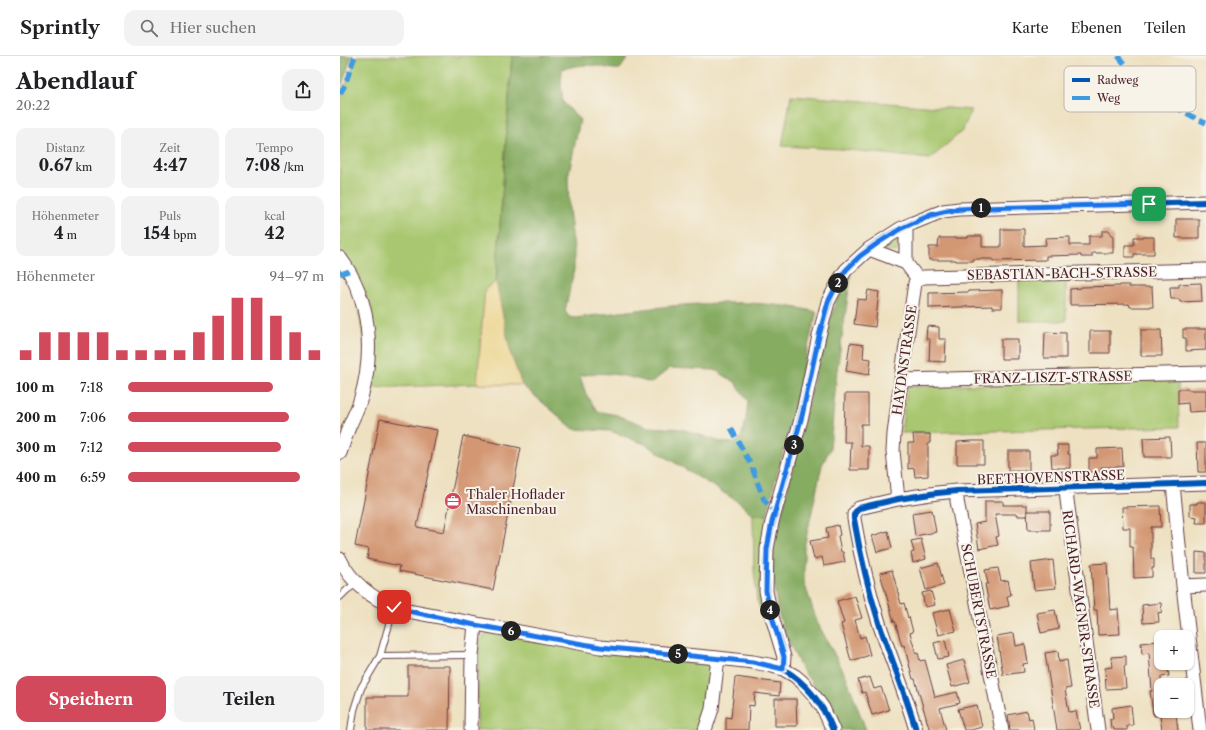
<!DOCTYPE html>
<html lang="de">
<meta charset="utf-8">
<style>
body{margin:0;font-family:"Libre Caslon Text",serif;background:#f2f2f2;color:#202124;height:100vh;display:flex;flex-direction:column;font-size:15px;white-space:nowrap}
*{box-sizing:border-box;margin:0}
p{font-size:13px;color:#757577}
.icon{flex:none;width:22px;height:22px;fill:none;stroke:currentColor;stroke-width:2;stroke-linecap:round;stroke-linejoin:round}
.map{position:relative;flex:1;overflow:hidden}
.details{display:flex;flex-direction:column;background:#fff;width:340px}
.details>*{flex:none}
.fabs{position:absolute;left:814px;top:574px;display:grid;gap:8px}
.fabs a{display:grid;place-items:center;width:40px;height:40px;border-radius:8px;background:#fff;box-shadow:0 1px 3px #0004;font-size:20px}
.pin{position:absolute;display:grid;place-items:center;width:34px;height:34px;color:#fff;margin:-17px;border-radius:8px;box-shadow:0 2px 6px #0006}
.km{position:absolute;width:20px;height:20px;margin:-10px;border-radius:50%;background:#222;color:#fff;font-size:11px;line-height:20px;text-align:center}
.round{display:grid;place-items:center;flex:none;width:42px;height:42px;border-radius:12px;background:#f2f2f2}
.summary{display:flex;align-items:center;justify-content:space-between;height:68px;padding:0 16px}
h1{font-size:22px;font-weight:800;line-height:30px}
.figures{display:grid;grid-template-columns:repeat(3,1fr);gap:6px;height:68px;padding:4px 16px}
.figures div{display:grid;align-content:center;border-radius:10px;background:#f2f2f2;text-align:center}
.figures b{font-size:17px;font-weight:800}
.figures small{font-size:11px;font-weight:400}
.figures p{font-size:11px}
.chart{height:112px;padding:8px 16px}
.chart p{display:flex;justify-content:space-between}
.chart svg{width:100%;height:72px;margin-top:4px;stroke:#d1495b;stroke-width:6}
.primary-button{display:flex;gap:8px;margin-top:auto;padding:8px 16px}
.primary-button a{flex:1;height:46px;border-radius:12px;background:#d1495b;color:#fff;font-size:16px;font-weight:800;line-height:46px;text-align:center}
.primary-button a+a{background:#f2f2f2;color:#202124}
ul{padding:0 16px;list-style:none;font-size:13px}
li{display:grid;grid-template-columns:64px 48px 1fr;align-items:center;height:30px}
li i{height:10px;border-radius:5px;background:#d1495b}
header{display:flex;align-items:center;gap:24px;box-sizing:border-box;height:56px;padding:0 20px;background:#fff;border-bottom:1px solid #e0e0e0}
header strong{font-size:19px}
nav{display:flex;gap:22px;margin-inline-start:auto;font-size:14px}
.search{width:280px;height:36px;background:#f2f2f2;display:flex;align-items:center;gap:10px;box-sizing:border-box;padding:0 14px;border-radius:12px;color:#757577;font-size:15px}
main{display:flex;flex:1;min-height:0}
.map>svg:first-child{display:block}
</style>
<header>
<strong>Sprintly</strong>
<div class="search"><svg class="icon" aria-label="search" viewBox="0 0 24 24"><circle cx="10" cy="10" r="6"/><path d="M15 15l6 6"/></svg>Hier suchen</div>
<nav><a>Karte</a><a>Ebenen</a><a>Teilen</a></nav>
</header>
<main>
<section class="details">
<div class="summary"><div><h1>Abendlauf</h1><p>20:22</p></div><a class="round"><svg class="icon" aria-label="share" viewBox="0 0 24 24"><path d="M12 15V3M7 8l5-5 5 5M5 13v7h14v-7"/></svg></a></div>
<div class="figures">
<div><p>Distanz</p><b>0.67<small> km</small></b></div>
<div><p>Zeit</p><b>4:47</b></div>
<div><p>Tempo</p><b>7:08<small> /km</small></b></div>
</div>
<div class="figures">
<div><p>Höhenmeter</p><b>4<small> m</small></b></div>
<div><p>Puls</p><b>154<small> bpm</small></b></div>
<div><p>kcal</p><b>42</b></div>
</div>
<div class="chart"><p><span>Höhenmeter</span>94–97 m</p>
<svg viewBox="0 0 160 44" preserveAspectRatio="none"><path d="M5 44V38M15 44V27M25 44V27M35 44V27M45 44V27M55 44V38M65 44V38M75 44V38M85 44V38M95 44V27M105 44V17M115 44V6M125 44V6M135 44V17M145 44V27M155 44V38"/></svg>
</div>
<ul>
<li><b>100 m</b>7:18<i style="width:74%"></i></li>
<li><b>200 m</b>7:06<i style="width:82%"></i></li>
<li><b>300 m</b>7:12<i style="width:78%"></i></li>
<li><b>400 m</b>6:59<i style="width:88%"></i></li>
</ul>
<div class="primary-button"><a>Speichern</a><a>Teilen</a></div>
</section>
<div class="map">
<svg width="866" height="674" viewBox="0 0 866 674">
<rect width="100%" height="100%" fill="#f7f3e8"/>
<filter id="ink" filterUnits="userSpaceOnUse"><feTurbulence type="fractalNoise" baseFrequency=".025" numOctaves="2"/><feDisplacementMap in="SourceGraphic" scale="8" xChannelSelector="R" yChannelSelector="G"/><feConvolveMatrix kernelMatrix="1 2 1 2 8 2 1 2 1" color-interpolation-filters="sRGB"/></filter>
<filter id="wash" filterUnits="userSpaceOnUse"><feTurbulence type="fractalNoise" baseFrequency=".012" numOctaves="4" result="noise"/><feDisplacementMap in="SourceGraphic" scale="16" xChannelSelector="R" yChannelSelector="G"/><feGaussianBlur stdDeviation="0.9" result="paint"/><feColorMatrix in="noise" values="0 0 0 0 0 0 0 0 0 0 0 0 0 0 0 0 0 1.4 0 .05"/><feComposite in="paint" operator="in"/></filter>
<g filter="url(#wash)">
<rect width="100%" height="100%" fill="#eee1c1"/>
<path fill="#a8c76f" stroke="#79734d" d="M17,0h155l-16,226 -11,7 -8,95 -108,4 2,-8 -21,-116 -10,-14v-152l5,-10z
M451,39l181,15 -10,21 -32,28 -89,-10 -59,-3z
M555,182l4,3v7l-3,4 -12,-2 -1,-5z
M679,224h47v41h-47z
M838,324l1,47 -278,6 6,-46 184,-6z
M413,459h14c-7,39 -10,65 -3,104l-7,-19 -3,-29z
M148,577h10l203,28 7,4 3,8 -3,22 -10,35h-221l2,-86 4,-7z"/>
<path fill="#86ac62" stroke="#686646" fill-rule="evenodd" d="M0,0h12l-12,34z
M172,0h115v3l-7,10c-8,1 -15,-2 -23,-3 -12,-2 -23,0 -35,3l-1,15 2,18 17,18 -12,57 1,33 5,39v21l-9,41 4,6 6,1c79,-10 164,-25 242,-6l-6,22 -26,112 -10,35 -8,34h-14l-13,-12 -95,-59 -35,-13 -36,-2 -52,-44 -11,-30 -15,-73zM330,312l45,2 20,12 13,19 -2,18 -5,19 -5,4 -12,1 -42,-14 -33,-2 -32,-12 -20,-4 -11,-17 -6,-18c26,-6 47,0 71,7z
M511,220l-14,94 -7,79 -8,16 -18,83v34l13,40 29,54 20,54h-28l-18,-35 -20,-29 -15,-33 -7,-21 -4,-27 -2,-20 3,-25 14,-56 28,-117 19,-66z"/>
<path fill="#eeda9e" stroke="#9c7c64" d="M156,226l15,73 11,30 -45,-1 8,-95z"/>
<g id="blocks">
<path fill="#d39773" d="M836,163h23v19h-23z
M661,173h23v17l22,-1 -1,-7 25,-1v8h19v-9h13v-5h8v4h3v18h-21v4h-11v-2l-35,1v4l-53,1v-2h-20v2h-17v-1h-27v-13h9l1,-9h29v-2h14v11h19z
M794,181h20v17h-20v3h-9v-12h9z
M861,227l1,18 -22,1 -1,-3h-8l-1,-12h9v-3z
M780,229h9v2h23l1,20h-23l-1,-3 -59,1v-16l11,-1v-1l39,-1z
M528,234l11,2 -4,35 -21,-3 3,-25 9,1z
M662,234v18h-10v-2l-63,2v-15l40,-1v-1z
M587,270l12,1v12h7l-1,23 -16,-1 1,-22h-4z
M843,273h23v21l-20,1v-13h-3z
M801,274h20l1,26h-21z
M750,275h20v22h-20z
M705,276l21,1v25h-22z
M661,283h17v20h-17z
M510,287l14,2 -1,13 8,1 -2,16 -23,-4z
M838,333h10v1h18v21l-17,1 -1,-9 -10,1z
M505,338h23v30h-7v22h8v24h-19l1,-28h-7z
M40,363l57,11 -20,97 27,5 19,-96 58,12 -28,142 -94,-19 1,-5 -33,-7 2,-10 -14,-3z
M573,378h17v9h-2v33l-13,1 -1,-9 -6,1v-26h6z
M830,381l1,20h-27l-1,-19z
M631,385h13v23h-27v-22z
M857,387h9v29h-8z
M717,389h11v9h2v14h-18l-1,-13h7z
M782,392l1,19h-22v5h-12v-14h8v-9z
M668,395h21v19h-21z
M645,445h18v4h24v11h-9v-2h-23l4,22 -3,1 2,8 -19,4 -4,-25 10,-2z
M857,446h9v21h-10l1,-6 -7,-1v-12h7z
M820,450l1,21h-10v32h3v9h-2v9l-18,1 -1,-31h-3v-19h-7l-1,-21z
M592,454l4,22 -21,4 -3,-23z
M687,455h23v19h-22z
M498,469l2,10 -2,1 3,16h2l2,10 -21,4 -2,-9 -8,2 -4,-18 18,-3 -2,-10z
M548,475l4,17 -15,4 -5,-16z
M581,483l5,20 -13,4 -2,-10 3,-1 -3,-11z
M856,496l10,1v20h-10z
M713,504l3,28 -22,2 -3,-27z
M598,507l6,22 -18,5 -6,-22z
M767,507l3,47 8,-1 2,25 -22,1 -1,-25h-3l-3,-46z
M658,512l3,13 7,-1 3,15 -4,1 2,10 -19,4 -5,-26h3l-3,-14z
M552,514l9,34 3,-1 4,15 1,-1 4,15 -3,1 6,21 2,-1 2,8 5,-1 10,37 22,-5 3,11 -20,5 6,22h-15l-1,-3 -1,1 -14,-49h-2l-9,-34 -2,1 -7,-25 -1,1 -14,-49z
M591,535l4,14 -10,2 -3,-14z
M515,540l7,22 -7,2 5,18 5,-2 5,19 -19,6 -10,-37 3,-1 -7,-22z
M821,547l1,9 -4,1 1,9 -16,1 -1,-18z
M610,553l6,22 -18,4 -6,-22z
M715,554l4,19 -18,4 -4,-20z
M674,577l2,13 9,-2 3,19 -5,1 1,8 -21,3 -6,-39z
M605,584l4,17 -11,2 -4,-16z
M818,585l1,11h2v11h6l2,13 -8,1v38l15,-1 2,16h-16l-2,-14h-6v-2h-1l-3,-23h2l-3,-38 -7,1 -1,-11z
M718,595l1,11 8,-2 4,28 -6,1 4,23 7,-1 4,19h-23l-12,-77z
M786,600v10h-2l2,22 -20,1 -1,-21 7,-1 -1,-10z
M624,604l6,22 -18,5 -6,-22z
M68,610h42l-1,64h-82v-33h41z
M395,621l45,6 -1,13 -24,-3 -1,13 -5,-1 -1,25h-22v-13l5,1z
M530,621l4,12 7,-2 8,23 -17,5 -7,-23 -3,1 -4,-13z
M435,643h21l1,27h-22z
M637,649l5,22 -11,3h-7l-6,-21z
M791,649l2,20 -6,1v4h-13l-1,-3 -2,1 -1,-9h3l-1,-11z
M687,655l2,8 3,-1 2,12h-24l-2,-15z"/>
</g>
</g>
<g filter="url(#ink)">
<use href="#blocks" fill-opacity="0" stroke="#633c42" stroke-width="1"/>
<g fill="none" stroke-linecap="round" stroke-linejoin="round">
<defs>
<path id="service" d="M0,541l7,-7 10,-7
M40,600l92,-1
M11,674l3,-20 7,-22 19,-32 14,-49"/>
<path id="minor" d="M529,193l37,14
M0,202c31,41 35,95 20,143 -3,9 -7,17 -11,26 -3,8 -6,17 -9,26
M578,223l6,-2 282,-7
M561,324l305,-7
M833,428l10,102 17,144
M726,431l1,13 31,230
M617,435v10l45,229
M558,443l-5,-48 1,-17 7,-54 14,-97 3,-4 -12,-16v-37
M0,503c10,22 33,41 55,48 6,2 12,4 18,5l187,35 118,11 35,4 16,3 14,4 12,7 7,6 11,12 10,14 10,22
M843,530l23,-1
M443,613l1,-12 -14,-47 -4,-19 1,-42 5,-27 30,-106 17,-80 9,-34 12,-23 6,-9 23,-21 31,-20 13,-6 30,-12 16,-2 247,-7
M131,674l1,-75 3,-30
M365,674l7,-21 6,-51
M576,674c-10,-35 -24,-69 -36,-104 -11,-34 -20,-72 -26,-107v-5l5,-6 39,-9 39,-6 20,-2 249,-8"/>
</defs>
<use href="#service" stroke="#633c42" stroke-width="8"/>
<use href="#minor" stroke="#633c42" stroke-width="15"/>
<use href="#service" stroke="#fff" stroke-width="6"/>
<use href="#minor" stroke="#fff" stroke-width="13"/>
<path stroke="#409be1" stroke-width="5" stroke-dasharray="10 5" stroke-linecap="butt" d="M778,0c24,30 54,52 88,67
M0,38l5,-9 10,-29
M0,218l9,-3
M391,372l20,37 13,35 11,12"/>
<defs>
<path id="cycleway" d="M493,674c-10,-25 -26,-47 -50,-61 4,-19 -8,-39 -13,-58 -3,-13 -4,-26 -4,-39 0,-28 7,-53 15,-80 6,-21 12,-43 17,-64 10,-35 15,-71 25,-106 5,-18 11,-38 23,-52 12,-13 25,-24 40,-33 23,-14 46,-24 73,-28l247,-7
M576,674c-10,-35 -24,-69 -36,-104 -11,-34 -20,-72 -26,-107v-5l5,-6 39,-9 39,-6 20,-2 249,-8"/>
</defs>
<use href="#cycleway" stroke="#f7f3e8" stroke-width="8"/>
<use href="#cycleway" stroke="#0057b8" stroke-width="6"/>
</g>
</g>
<g fill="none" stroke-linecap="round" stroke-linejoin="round" filter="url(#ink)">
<defs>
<path id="route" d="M54,551l19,5 62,13 125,22 153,15 30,7 1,-12 -14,-47 -4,-19 1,-42 5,-27 30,-106 17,-80 9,-34 12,-23 6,-9 14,-14 18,-13 22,-14 31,-14 12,-3 16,-3 20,-1 170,-4"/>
</defs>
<use href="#route" stroke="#fff" stroke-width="8"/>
<use href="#route" stroke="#1a73e8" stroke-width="5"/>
</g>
<defs>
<symbol id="office-disc" viewBox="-11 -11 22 22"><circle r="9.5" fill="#d1495b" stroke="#f7f3e8"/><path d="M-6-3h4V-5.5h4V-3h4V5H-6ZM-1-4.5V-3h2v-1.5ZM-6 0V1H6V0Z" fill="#fff"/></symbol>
</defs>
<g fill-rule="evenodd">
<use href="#office-disc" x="103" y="435" width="20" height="20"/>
</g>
<g text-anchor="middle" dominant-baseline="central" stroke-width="4" stroke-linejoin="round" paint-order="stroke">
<g font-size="13" fill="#4a1f2b" stroke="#f7f3e8">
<text transform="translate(722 217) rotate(-1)">SEBASTIAN-BACH-STRASSE</text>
<text transform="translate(564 304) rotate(-82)">HAYDNSTRASSE</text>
<text transform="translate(713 321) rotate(-1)">FRANZ-LISZT-STRASSE</text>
<text transform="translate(711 421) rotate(-2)">BEETHOVENSTRASSE</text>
<text transform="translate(741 553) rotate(82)">RICHARD-WAGNER-STRASSE</text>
<text transform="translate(639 555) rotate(79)">SCHUBERTSTRASSE</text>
</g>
<g font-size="13" fill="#4a1f2b" stroke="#f7f3e8" text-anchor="start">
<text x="126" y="438">Thaler Hoflader<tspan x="126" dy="15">Maschinenbau</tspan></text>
</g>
</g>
<rect x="724" y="10" width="132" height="46" rx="6" fill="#f7f3e8" stroke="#c3b3af" stroke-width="1"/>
<rect x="732" y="22" width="18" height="4" fill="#0057b8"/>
<rect x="732" y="40" width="18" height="4" fill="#409be1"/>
<g font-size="11" fill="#4a1f2b">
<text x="757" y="28">Radweg</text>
<text x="757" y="46">Weg</text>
</g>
</svg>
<div class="fabs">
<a>+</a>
<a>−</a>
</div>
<div class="pin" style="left:809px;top:148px;background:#1e9e55"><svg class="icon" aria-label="arrive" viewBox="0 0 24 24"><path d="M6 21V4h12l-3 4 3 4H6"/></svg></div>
<div class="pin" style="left:54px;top:551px;background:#d93025"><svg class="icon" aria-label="check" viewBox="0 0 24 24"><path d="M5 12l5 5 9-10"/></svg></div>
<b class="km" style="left:641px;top:152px">1</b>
<b class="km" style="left:498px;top:227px">2</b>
<b class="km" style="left:454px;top:389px">3</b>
<b class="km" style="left:430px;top:554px">4</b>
<b class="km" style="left:338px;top:598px">5</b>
<b class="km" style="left:171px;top:575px">6</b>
</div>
</main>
